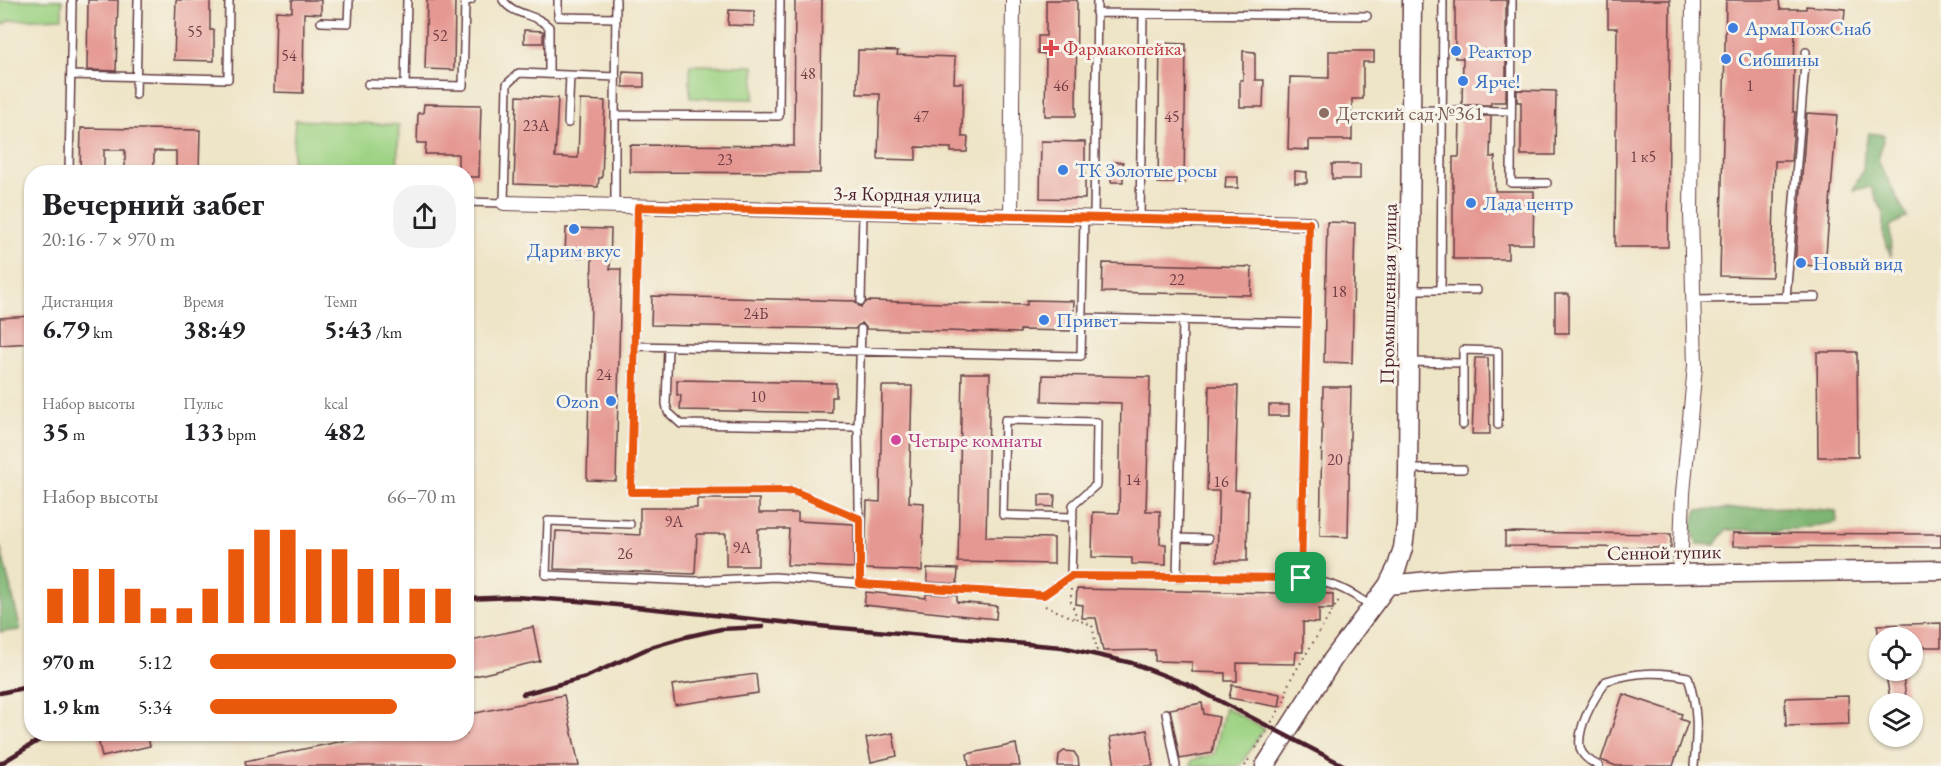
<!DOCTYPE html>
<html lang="ru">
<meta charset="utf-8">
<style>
body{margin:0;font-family:"EB Garamond",serif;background:#f2f2f2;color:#202124;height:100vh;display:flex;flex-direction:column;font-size:22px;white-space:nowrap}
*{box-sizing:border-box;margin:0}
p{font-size:20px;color:#757577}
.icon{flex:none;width:33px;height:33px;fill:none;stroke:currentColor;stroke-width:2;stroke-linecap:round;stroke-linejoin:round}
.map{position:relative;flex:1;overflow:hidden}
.side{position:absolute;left:24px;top:165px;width:450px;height:576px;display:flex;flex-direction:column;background:#fff;border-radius:24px;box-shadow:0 2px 4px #0004}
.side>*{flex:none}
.buttons{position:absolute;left:1869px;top:627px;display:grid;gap:12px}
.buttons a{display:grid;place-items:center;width:54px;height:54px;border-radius:50%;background:#fff;box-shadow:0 2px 4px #0004;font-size:30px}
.pin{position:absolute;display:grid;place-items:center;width:51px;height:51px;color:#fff;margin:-26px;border-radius:12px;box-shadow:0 3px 9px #0006}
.round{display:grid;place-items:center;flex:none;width:63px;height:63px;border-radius:24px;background:#f2f2f2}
.head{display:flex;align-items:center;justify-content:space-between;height:102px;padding:0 18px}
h1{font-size:33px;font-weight:700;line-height:45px}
.metrics{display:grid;grid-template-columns:repeat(3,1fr);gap:9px;height:102px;padding:6px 18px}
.metrics div{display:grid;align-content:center}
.metrics b{font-size:26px;font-weight:700}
.metrics small{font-size:16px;font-weight:400}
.metrics p{font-size:16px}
.chart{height:168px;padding:12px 18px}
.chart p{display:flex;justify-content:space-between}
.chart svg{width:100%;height:108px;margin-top:6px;stroke:#ea580c;stroke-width:6}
ul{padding:0 18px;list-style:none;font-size:20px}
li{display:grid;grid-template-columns:96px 72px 1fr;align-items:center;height:45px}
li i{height:15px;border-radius:8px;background:#ea580c}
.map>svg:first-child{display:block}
</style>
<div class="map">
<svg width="1941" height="766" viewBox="0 0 1941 766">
<rect width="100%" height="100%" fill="#f7f3e8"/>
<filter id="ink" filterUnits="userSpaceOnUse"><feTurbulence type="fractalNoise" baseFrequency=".0167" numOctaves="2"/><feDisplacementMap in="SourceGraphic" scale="12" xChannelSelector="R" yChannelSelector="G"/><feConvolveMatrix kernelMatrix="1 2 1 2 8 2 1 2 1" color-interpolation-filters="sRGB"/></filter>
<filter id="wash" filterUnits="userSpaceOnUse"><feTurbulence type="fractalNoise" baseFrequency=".008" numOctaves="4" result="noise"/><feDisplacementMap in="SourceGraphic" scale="24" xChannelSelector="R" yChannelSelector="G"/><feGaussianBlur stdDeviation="1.35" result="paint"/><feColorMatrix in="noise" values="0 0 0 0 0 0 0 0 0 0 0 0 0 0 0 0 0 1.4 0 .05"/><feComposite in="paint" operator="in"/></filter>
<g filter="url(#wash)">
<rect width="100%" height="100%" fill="#eee4c6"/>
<path fill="#9ed384" stroke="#747958" stroke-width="1.5" d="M0,0h62v18l-52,2 -10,6z
M690,65l64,1v33l-64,-1z
M295,120l104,5 -2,47 -105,-3z
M1225,707l39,22 -24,37h-49l1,-6 23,-6z"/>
<path fill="#7eb572" stroke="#646a4e" stroke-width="1.5" d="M1869,133l15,2 -6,26 29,56 -17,9 1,31 -8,-21v-23l-12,-26 -18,3 10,-20 1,-18z
M1790,507l46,4 1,11 -39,7 -72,1 -11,15 -18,-1 -6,-17 6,-17z
M0,546l21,84 -21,2z"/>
<g id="blocks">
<path fill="#e59892" d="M88,0h30l-2,71 -29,-1z
M176,0h34v30h4v31l-40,-1z
M292,0h29v14l-17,-1 -1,80 -29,-1 2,-81 16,1z
M427,0h28l-1,70 -29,-1z
M795,0h27l-2,173 -190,-1v-27l164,1z
M1046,0h31l-1,116h-31l1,-62 -8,-1v-17h8z
M1455,0h51v102h-15v3h-29l1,-47h-8z
M1608,0h62l-2,247h-53l2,-219h-9z
M1726,0h53l1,9h26v-3l39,3 -2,25 -48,-3 -2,81h2l-4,49h-16l-3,116 -52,-1z
M729,10l25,1v15l-26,-1z
M524,30l19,1v12h-19z
M1160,43l26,1 -2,139h-26z
M858,50l40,1 -1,4 58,2 -1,26h9l-1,54h6l-1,15h-16v-4l-35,-1v13l-38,-1 2,-65h-23z
M1243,51l12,1v28h9l-1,27h-23v-27h3z
M1329,51h45v11h-11v37h-11v41h-43v10l-21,-1 2,-72 39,1z
M623,72l21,1v14h-21z
M1517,90l39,1 -1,64h-34v-53h-4z
M517,96l41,2 -3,59 23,1 2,-58 25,1 -3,77h-3l-1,9 -84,-3z
M424,104l57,1 -2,72h-13v-5h-8v-18h-33l1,-11h-9l1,-30h5z
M1807,113l30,2 -12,152 -30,-3z
M1462,116h29l-1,41h5v34h39l-1,53h-25v15h-55v-102h6l1,-38h2z
M81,128l119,2 -1,42h-23v-21h-22v21h-29v-22h-21v22h-24z
M1041,141l44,1v57l-45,-1z
M1111,162h12v20h-12z
M1332,164h28v15h-28z
M1295,171l12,1v11h-12z
M1226,177h12v11h-13z
M1327,222l28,1 -3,140 -28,-1z
M566,228l45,1 -1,40h11l-5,212 -29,-1 5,-223h-27z
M1103,263l149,4 -1,28 -149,-3z
M1555,294h14v39h-14z
M652,296l203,5 3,4 3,2 6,-6 160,4v-5l47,1 -1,30 -53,-1v3l-153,-4 -3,-4 -3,-2 -6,6 -204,-4z
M32,316v27l-32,2v-27z
M1817,352h40l1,105h-40z
M1475,358h13l2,76h-18z
M962,373h28l-4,164 68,1v26l-96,-2z
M1043,375l107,2 -4,134h14v33h6v21l-34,-1v-6l-40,-1 1,-45 26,1 2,-110 -79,-2z
M677,380l159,3v14h-4v16l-152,-3 1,-15h-4z
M882,386h30l-3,116 15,1 -2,68 -57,-2 2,-68 13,1z
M1209,386h29l-3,104 13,1 -1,70h-30l2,-70h-12z
M1323,387h28l-3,150 -28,-1z
M1269,405h20v11h-20z
M1039,495h16l-1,12 -15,-1z
M697,499h62v14h39v8l56,3v44l-67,-3 2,-36h-31v37h-32v-32h-29l-2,40 -141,-5 2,-38 84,4v-27h57z
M1505,532l166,2v14l-166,-2z
M1733,533l208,1v13l-208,-1z
M927,568l31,1 -1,15 -30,-2z
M1077,589l256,5v15h-14v14l-16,-1v30h-7l-1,12 -58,-1v18h-12v-8l-33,-1v-10l-37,-1v-11l-52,1 -7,-33h-14l1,-13 -7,-1z
M866,592l60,6v-4l31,1v7l40,4 -1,13 -132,-14z
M1941,623v24h-29v-9h-33l-2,-13z
M533,627l7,34 -74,17v-37z
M1885,670h17l5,34h-16z
M756,674l2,19 -83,12 -3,-20z
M1232,685l49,9 -2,13 -50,-9z
M1623,694l59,20 -2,5 8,3 -15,44h-57l-15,-6z
M564,695l15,71h-333l-1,-5 133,-27h88v-19z
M1848,696l1,28 -63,2 -1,-28z
M1202,703l2,11 15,3 -7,36 -32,6 -10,-50z
M1147,730l6,36h-38l-5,-29z
M893,733l4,23 -26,6 -5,-24z
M97,734h50l3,12 -48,11z
M1016,744l4,22h-51l-2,-12z
M1064,751l10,1 4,6 1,8h-21l1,-11z"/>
</g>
</g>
<g filter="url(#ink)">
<use href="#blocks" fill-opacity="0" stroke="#633d42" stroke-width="1.5"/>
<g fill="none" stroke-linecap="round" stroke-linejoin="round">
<defs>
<path id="service" d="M503,0c10,16 33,13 46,27v47
M558,0v17l58,1
M1512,0l-1,183h36
M1096,13l271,3
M321,22l27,1 1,-23
M71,75l157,4 1,-79
M368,84l95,2 2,-84 6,-2
M405,85l2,-85
M136,95l2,-95
M1412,110l99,1
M615,115l1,-115
M568,123l2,-48
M69,172l3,-172
M466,202l38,1 3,-119 12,-11 97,4
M615,206v-91l164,1 1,-116
M638,207l-7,285 162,-1 66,28
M1094,218l3,-218
M1140,219l3,-205
M1411,290h30l2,-290
M1441,290h36
M1786,298l20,-246
M1693,299l123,-2
M861,301l2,-89
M1082,318l225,5
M635,346l446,10 3,-139
M668,347l-2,57 2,8 13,12 177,3 3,-98
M1410,362l53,1v-13l35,1v74
M1463,425v-62
M858,427l2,157
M1408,469h55
M630,524l-82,-3 -2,54 150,6 79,-4 85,7 184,11 27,-19 230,2c32,5 44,10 70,28
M1178,538l30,1
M1071,576l2,-71 23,-20 1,-63 -92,-2 -2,95 70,2
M1177,578l6,-258
M1301,578l8,-355
M1166,713l10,53
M1599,766c-8,-4 -18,-10 -19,-19 -3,-21 15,-50 26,-66 30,-9 52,-10 82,-4 11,36 9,53 6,89"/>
<path id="minor" d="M504,203l805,20
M1011,216l2,-216
M1680,574l3,-81 12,-127 -4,-153 2,-213"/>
<path id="secondary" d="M1388,585l82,-8 471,-7
M1265,766l68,-107 55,-74 9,-18 6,-19 3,-23 2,-51 4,-474"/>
</defs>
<use href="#service" stroke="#633d42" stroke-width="10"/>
<use href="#minor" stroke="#633d42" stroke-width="16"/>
<use href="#secondary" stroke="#633d42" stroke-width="21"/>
<path stroke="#633d42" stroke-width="2" stroke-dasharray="1.5 4.5" stroke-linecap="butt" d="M440,172v-2
M1071,589v13l7,18 14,5 6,30
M1045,606l33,14
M1256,748l29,-48 4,-18 50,-82
M1245,766l6,-10"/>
<use href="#service" stroke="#fff" stroke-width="7"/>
<use href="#minor" stroke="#fff" stroke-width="14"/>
<use href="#secondary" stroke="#fff" stroke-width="18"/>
<path stroke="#4a1f2b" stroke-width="4.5" d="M466,599l49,-2 63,4 251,26 233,20 70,16 57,22 156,81
M0,693l32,-7
M523,694l63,-17 65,-30 34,-10 36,-8 42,-2
M0,764l49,-30"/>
</g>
</g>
<g fill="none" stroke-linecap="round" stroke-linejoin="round" filter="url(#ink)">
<defs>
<path id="route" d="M638,207l671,16 -8,355 -230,-2 -27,19 -184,-11v-65l-67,-28 -162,1z"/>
</defs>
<use href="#route" stroke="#fff" stroke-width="12"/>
<use href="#route" stroke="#ea580c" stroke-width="8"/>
</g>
<g fill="#3f7fe0" stroke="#f7f3e8" stroke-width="2">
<circle cx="1733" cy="28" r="6"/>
<circle cx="1456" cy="51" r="6"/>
<circle cx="1726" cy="59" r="6"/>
<circle cx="1463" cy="81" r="6"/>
<circle cx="1063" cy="170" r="6"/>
<circle cx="1471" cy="203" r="6"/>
<circle cx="574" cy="229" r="6"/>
<circle cx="1801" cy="263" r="6"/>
<circle cx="1044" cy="320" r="6"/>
<circle cx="611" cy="401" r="6"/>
</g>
<path fill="#e0444e" stroke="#f7f3e8" stroke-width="2" d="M1048 39h6v6h6v6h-6v6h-6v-6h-6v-6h6z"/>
<circle fill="#8d6e63" stroke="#f7f3e8" stroke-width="2" cx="1324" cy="113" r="6"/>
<circle fill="#d1479c" stroke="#f7f3e8" stroke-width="2" cx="896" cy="440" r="6"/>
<g text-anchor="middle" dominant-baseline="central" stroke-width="6" stroke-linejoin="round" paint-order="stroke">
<g font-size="16" fill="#713d45">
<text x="195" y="31">55</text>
<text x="440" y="35">52</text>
<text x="289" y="55">54</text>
<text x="808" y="73">48</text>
<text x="1061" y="85">46</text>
<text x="1750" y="85">1</text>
<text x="921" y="116">47</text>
<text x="1172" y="116">45</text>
<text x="536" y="125">23А</text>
<text x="1643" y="156">1 к5</text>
<text x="725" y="159">23</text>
<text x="1177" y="279">22</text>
<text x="1339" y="291">18</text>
<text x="756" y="313">24Б</text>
<text x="604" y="374">24</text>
<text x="758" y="396">10</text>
<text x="1335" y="459">20</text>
<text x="1133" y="479">14</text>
<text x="1221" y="481">16</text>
<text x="674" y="521">9А</text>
<text x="742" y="547">9А</text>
<text x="625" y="553">26</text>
</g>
<g font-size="20" fill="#366cbe" stroke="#f7f3e8" text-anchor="start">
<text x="1745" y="28">АрмаПожСнаб</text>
<text x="1468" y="51">Реактор</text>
<text x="1738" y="59">Сибшины</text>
<text x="1475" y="81">Ярче!</text>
<text x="1075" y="170">ТК Золотые росы</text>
<text x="1483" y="203">Лада центр</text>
<text x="574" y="250" text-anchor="middle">Дарим вкус</text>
<text x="1813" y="263">Новый вид</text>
<text x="1056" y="320">Привет</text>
<text x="599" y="401" text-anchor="end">Ozon</text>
</g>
<g font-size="20" fill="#be3a42" stroke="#f7f3e8" text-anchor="start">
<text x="1063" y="48">Фармакопейка</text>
</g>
<g font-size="20" fill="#785e54" stroke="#f7f3e8" text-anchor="start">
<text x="1336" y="113">Детский сад №361</text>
</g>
<g font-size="20" fill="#4a1f2b" stroke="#f7f3e8">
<text transform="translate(907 194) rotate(1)">3-я Кордная улица</text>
<text transform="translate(1388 294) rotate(-89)">Промышленная улица</text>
<text transform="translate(1664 552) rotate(-1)">Сенной тупик</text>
</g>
<g font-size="20" fill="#b23c85" stroke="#f7f3e8" text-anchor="start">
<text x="908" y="440">Четыре комнаты</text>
</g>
</g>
</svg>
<div class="buttons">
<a><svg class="icon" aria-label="locate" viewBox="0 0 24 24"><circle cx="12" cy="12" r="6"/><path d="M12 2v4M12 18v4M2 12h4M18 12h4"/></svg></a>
<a><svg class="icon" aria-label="layers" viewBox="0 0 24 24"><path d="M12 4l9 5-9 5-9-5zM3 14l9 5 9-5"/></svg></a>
</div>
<div class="pin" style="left:1301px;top:578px;background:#1e9e55"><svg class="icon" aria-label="arrive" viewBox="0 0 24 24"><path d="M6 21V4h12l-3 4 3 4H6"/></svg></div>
<section class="side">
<div class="head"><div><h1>Вечерний забег</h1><p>20:16 · 7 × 970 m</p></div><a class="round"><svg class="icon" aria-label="share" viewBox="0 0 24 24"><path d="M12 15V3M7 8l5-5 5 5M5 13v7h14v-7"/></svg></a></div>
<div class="metrics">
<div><p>Дистанция</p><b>6.79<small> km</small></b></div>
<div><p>Время</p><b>38:49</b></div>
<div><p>Темп</p><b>5:43<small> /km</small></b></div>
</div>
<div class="metrics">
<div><p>Набор высоты</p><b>35<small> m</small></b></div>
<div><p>Пульс</p><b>133<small> bpm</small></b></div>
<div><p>kcal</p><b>482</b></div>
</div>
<div class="chart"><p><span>Набор высоты</span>66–70 m</p>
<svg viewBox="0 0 160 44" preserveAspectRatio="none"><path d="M5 44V30M15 44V22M25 44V22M35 44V30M45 44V38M55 44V38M65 44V30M75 44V14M85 44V6M95 44V6M105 44V14M115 44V14M125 44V22M135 44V22M145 44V30M155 44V30"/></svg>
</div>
<ul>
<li><b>970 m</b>5:12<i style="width:100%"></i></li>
<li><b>1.9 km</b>5:34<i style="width:76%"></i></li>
</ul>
</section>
</div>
